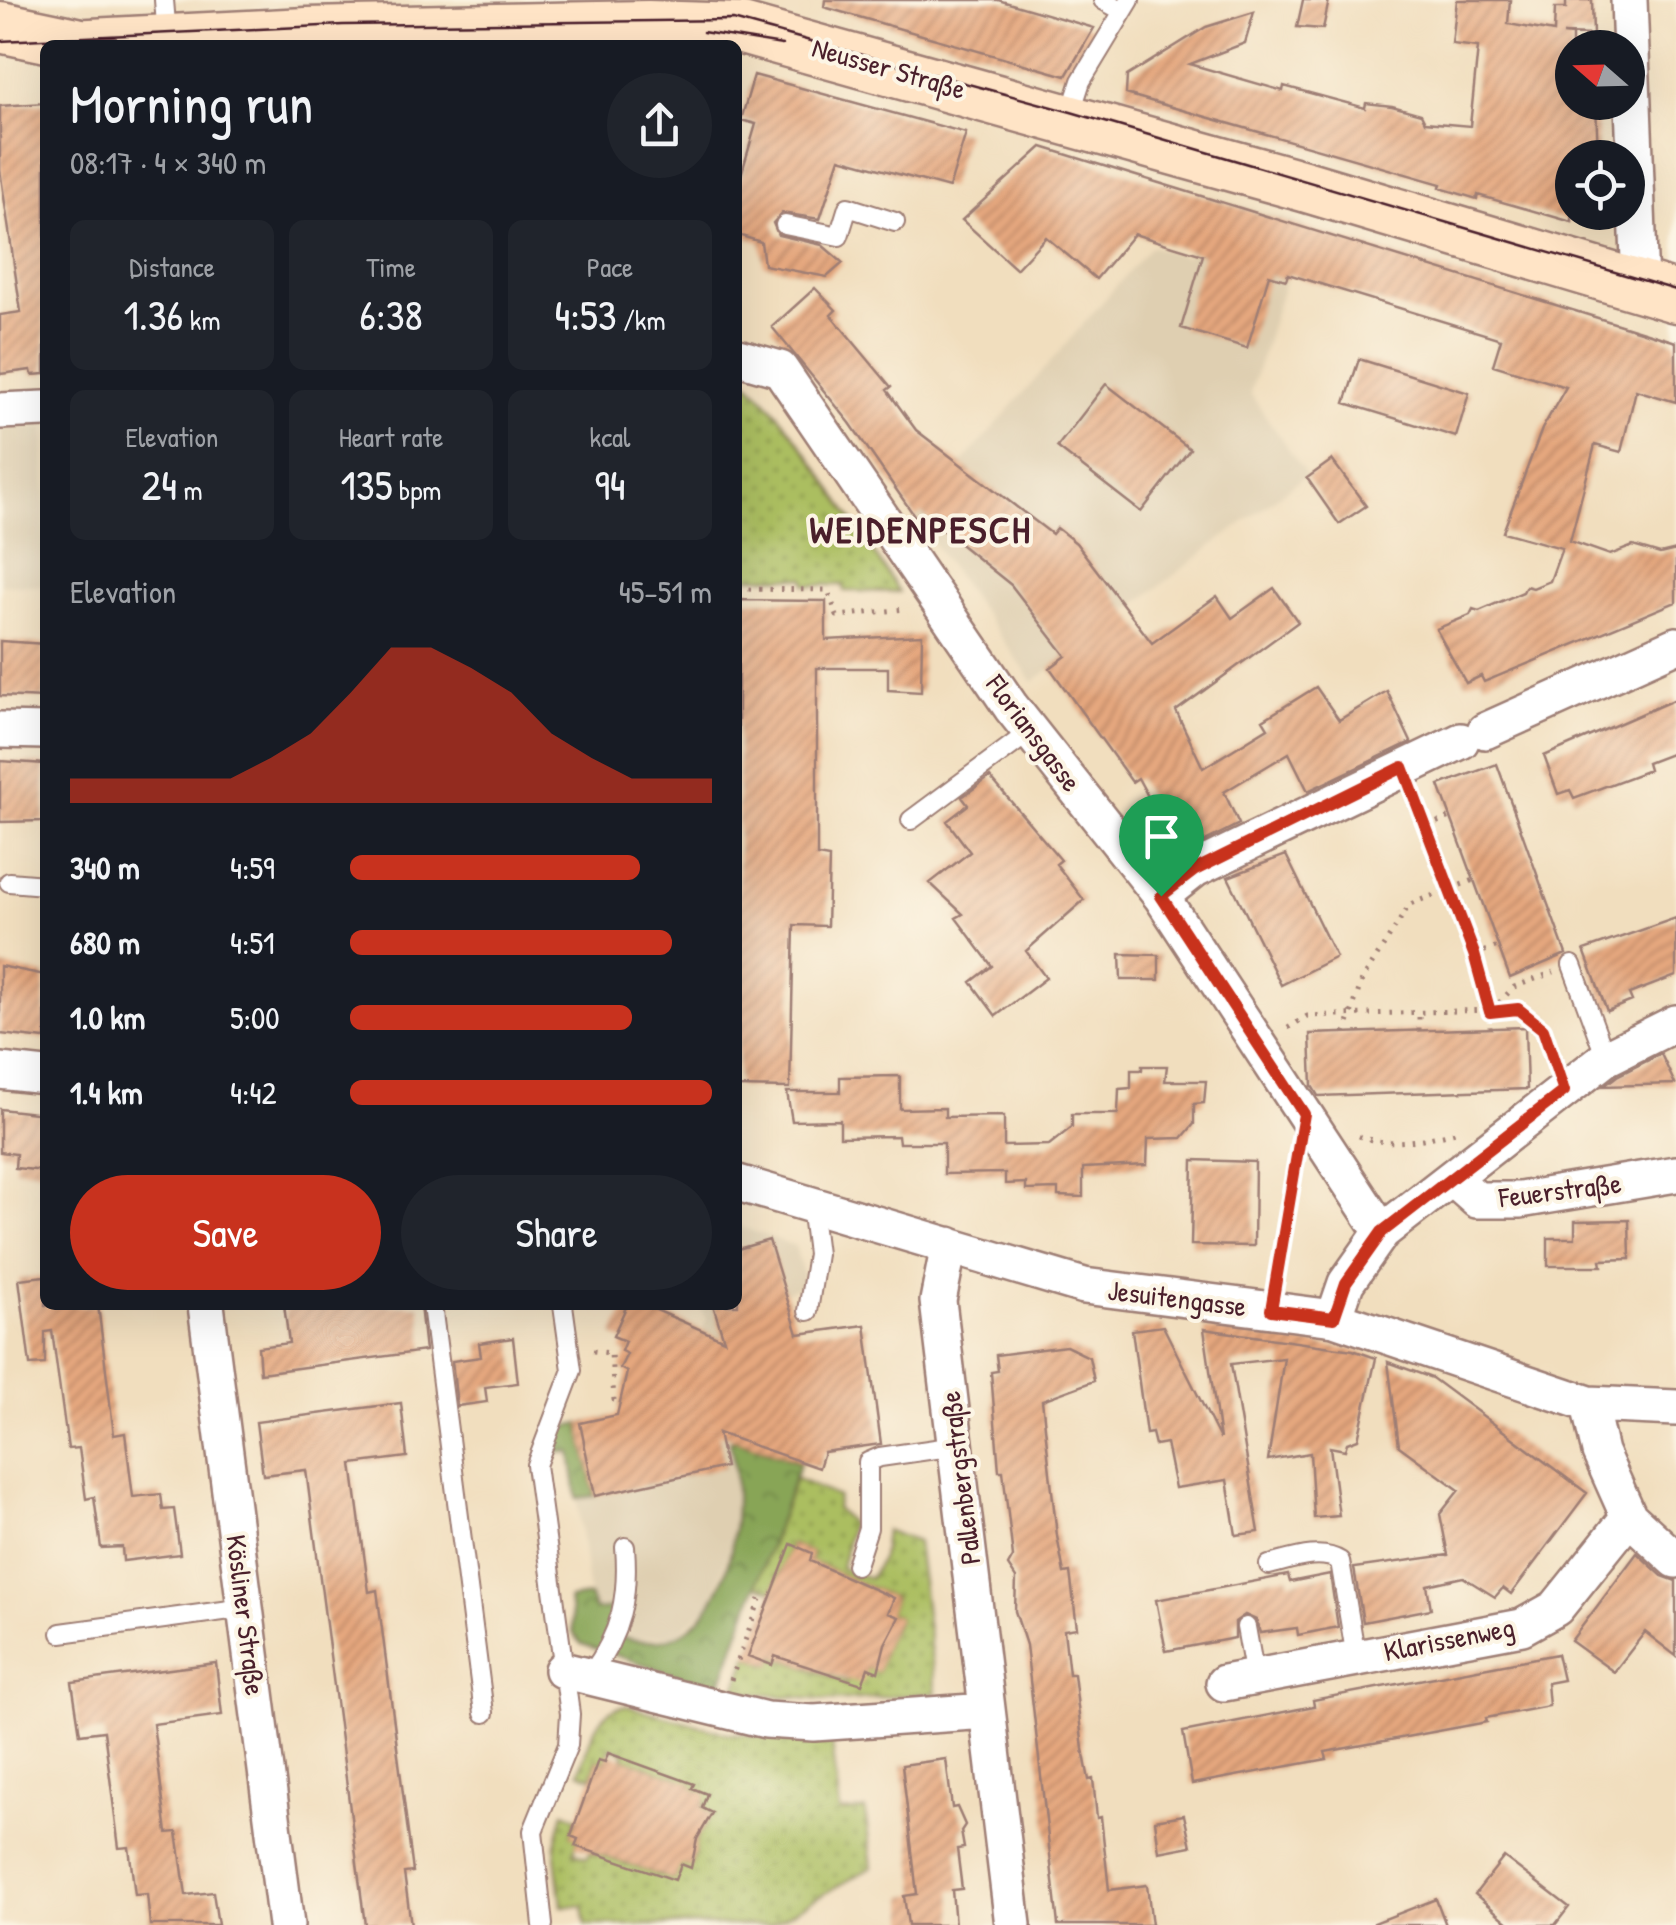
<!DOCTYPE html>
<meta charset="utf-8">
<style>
body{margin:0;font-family:"Patrick Hand",sans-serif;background:#20242c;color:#f1f3f6;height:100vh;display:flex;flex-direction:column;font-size:38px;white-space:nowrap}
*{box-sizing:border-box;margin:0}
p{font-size:32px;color:#9ea1a6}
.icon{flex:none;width:55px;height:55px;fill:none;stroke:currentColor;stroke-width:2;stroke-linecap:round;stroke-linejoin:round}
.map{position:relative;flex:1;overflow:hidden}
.sheet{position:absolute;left:40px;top:40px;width:702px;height:1270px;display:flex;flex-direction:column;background:#171b24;border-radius:15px;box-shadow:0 10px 40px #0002}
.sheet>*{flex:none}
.needle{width:65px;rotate:290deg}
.fabs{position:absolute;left:1555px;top:30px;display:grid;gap:20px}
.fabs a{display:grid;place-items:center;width:90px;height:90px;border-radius:50%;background:#171b24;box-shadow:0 10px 40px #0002;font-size:50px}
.pin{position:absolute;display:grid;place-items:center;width:85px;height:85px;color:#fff;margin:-102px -42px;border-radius:50% 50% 50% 0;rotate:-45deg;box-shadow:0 0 10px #0007}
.pin .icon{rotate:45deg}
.round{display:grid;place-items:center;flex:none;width:105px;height:105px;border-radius:52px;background:#20242c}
.headline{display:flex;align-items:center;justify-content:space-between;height:170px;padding:0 30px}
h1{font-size:55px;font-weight:600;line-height:75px}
.stats{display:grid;grid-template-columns:repeat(3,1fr);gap:15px;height:170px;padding:10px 30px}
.stats div{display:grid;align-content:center;border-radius:15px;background:#20242c;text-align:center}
.stats b{font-size:42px;font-weight:600}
.stats small{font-size:28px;font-weight:400}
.stats p{font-size:28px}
.chart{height:280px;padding:20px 30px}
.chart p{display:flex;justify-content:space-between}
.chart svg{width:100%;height:180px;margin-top:10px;fill:#c8321e;opacity:.7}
.button{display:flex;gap:20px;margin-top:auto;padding:20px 30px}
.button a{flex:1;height:115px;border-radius:60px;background:#c8321e;color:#fff;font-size:40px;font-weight:600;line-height:115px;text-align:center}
.button a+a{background:#20242c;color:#f1f3f6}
ul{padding:0 30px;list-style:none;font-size:32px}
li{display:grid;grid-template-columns:160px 120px 1fr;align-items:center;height:75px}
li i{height:25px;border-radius:12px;background:#c8321e}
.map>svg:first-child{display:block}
</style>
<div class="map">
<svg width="1676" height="1925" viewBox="0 0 1676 1925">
<defs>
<pattern id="grass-dots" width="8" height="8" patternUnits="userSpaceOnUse" patternTransform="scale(2.5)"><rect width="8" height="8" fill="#abbe61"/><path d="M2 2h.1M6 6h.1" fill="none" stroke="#8d9a50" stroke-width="1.8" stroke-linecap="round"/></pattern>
<pattern id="forest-crowns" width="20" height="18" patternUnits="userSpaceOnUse" patternTransform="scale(2.5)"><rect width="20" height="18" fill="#88a557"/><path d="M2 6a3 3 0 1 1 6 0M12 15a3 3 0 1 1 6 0" fill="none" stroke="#718648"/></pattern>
<pattern id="building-hatch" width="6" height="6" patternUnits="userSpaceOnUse" patternTransform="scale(2.5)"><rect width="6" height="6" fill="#e5a77e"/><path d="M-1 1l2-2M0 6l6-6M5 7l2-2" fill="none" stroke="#bc8767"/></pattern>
</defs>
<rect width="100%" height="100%" fill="#fcf5e5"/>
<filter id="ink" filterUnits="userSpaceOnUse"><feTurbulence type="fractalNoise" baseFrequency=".01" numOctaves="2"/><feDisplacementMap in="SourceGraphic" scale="20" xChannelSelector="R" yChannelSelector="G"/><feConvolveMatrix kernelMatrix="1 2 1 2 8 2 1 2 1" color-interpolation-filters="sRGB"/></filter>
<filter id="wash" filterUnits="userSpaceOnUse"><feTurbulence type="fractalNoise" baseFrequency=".0048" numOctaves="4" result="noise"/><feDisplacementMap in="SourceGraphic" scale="40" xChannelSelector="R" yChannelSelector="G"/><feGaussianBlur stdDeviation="2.25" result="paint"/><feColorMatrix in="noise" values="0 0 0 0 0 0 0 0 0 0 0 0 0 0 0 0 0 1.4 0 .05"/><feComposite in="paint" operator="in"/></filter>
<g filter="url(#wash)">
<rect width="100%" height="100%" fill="#f1debe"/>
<path fill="#dfcfb1" d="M1205,195l98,29 -53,169 56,82 -273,207 -118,-164 236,-272 35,11z
M45,427v159l-45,-2v-156z
M738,1226l57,20 11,39 -21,7 -50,147 -6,2 8,41v46l-27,76 -35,31 -49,4 7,-27 -15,-5 -23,2 -6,-13 -12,-98 17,-2 -14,-73 59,-14 63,-77 4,-13 -7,-14h39z"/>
<path fill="url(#grass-dots)" stroke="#7a6e46" stroke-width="2.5" d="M738,377c34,10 136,177 161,215l-55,-1 -1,-6h-37l-2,-7 -66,-1z
M795,1478l43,19 -2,11 15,16 -10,44 29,10 12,-21 3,-27 32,12 19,151 -101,8 -100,-9 13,-36 23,9 4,-9 71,26 22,-14 10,3 7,-27 14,-26 -11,-5 6,-15 -84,-37 2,-8 -21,-9 -18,47 -17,-6z
M628,1706l99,27 105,10 8,69 25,-2 7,57 -103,58h-183l-3,-19h-21l-7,-59 9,-35 13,5 -6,18 7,4 -4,13 13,6 3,-6 84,28 7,-16 10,3 6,-28 15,-26 -10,-5 4,-14 -14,-6 1,-4 -70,-26 2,-6 -14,-5 -6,15 -8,-2 -6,17 -12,-5c10,-26 15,-65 49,-66z"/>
<path fill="url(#forest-crowns)" stroke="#696241" stroke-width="2.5" d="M580,1423l15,73 -18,2 -6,-46 -21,1 9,-25z
M735,1440l65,23 -81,226 -138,-45 -8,-12 -4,-33 20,-3 6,14 22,-2 -8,25c118,45 140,-112 121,-192z"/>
<g id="blocks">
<path fill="url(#building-hatch)" d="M825,0h173l96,28 -28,48 -242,-69z
M1303,0h26l-6,29 -26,-2z
M1457,0h53l-2,24 46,8 1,-24h11v-8h26l1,35 -30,-1 9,1v67h24l2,56h-26v64l-94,-27 -1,4 -37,-11 1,-4 -315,-90 1,-18 79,-49 48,-15 -9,31 -55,21 93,27 1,-5 81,22 1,-5 26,3 29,8 4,8 45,4 8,-79 -26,-3z
M754,75l212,58 -17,55 -109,-30 -20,61 -38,-6 -9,10 5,12 44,10 21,18 -16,14 -63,-12 -3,-23 -23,-7v-49l18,-62 -15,-4z
M45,103v271l-13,1 -1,-5 -31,4v-59l21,-3 -21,-142v-64z
M1042,147l634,195v60l-40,-12 -15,62 -26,-7 -25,96 40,14 23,-9 27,8 16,-4v52l-192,80 -3,-6 -15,7 -30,-54 34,-14 3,-6 6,2 44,-19 3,-6 7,2 17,-7 12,-33 -59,-16 39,-103 24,-42 -73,-22 8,-26 -213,-65 -2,6 -17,-5 -22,73 -66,-20 22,-73 -69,-21 -38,45 -50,-42 -30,32 -54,-49z
M815,288l21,22 -5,5 60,72 -4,3 29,40 136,104 5,-6 19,15 76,100 65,-47 15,22 42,-30 24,34 -122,89 27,57 65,-40 -5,-8 53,-33 23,33 48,-29 24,51 -103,49 -19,-38 -65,39 15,32 -60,30 -41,-76 -6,4 -82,-114 16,-12 -55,-71 -90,-72 -5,5 -66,-95 -78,-96z
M1359,359l110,34 -13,44 -111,-34z
M1106,384l84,65 -49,63 -84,-65z
M1332,460l34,46 -27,18 -32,-46z
M738,600l88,1v39l96,-5 -1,57 -33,-2v-22h-71v188l12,2 -2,68 -33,-1 -4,163 -52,-1z
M0,641l45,3v54l-45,-2z
M1676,699v53l-29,11 2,7 -75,28 -4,-8 -12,4 -14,-38z
M0,761l45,3v57l-45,1z
M1497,764l69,190 -56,24 -71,-193z
M990,777l71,83 -5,4 28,36 -58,51 20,27 -50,38 -25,-34 21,-16 -36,-48 7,-4 -33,-31 40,-31 -23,-31 21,-16 -6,-8z
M1286,855l50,102 -55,28 -53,-108z
M1676,918v58l-47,18 3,7 -25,10 -23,-61z
M1120,954l39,1v25h-38z
M0,966l45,9v64l-45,-5z
M1525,1027l2,62 -209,7 -6,-10 -2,-52z
M1661,1054l14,30 -71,2 13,-10z
M1142,1066h25l-2,15h41l-2,22 -10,1v20l-12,14 -34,1 -1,26 -64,3v29l-25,-1v-7l-32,1v-7l-21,1v-11l-61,1v-31h-45l-1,-7 -58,1v-17l-48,1 -5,-29h53v-15l60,-1v33l45,-1v9l59,-1v30l45,-1 23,-18v-13h46l1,-25 12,-1v-18h11z
M0,1109l45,5v57l-30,-3 1,-14 -16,-2z
M1193,1160l62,2 -1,84 -63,-1z
M1629,1220l1,39 -29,1 1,6h-54v-28h27v-17z
M769,1240l29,94 67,-9 16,119 -57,8 -5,16 -101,-35 7,34 -130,29 -15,-73 37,-8 10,-43 -7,-4 7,-14 -6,-3 4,-10 -12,-5 14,-31h18l79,35 -11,-35h25v-56z
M45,1276v29h53l16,130 11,-2 8,64 28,-3 2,16 11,-1 6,45 -57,7 -1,-14 -21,1 -7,-51 -8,2 -7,-51 -11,1 -16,-118 -7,1v32l-15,1 -11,-86z
M284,1305h136l5,46 -165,22 -2,-26 31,-4z
M1163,1326l57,113 -16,-110 149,21 23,8 -18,81 -11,4 -2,7 -15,-3 9,69 -25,2 -4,-65 -42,7 16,-102 -53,6 28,168 -23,3 -9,-55 -52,8 -9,-45 -11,2 -3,-12 -6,1 -14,-104z
M513,1338l5,45 -33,4 2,15 -30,4 -5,-45 29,-4 -2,-14z
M1066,1346l23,11 5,24 -52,19 15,136 7,37 6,-1 7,56 -13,2 5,44h5l9,75 6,31 4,-1 4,39 4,-1 8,73 38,-5 5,40h-94l-32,-280 -11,-34 1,-33 -8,-12 5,-9 -10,-86h-4l-8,-99 7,-1 -2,-16z
M1388,1362l44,16 155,115 -76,101 -8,-6 -8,9 -32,-20 -36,8 4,24 -68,13 -9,-54 94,-13 -8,-41 19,-24 -60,-44z
M401,1403l6,54 -55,7 17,128 8,-2 36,282 -9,1 7,52h-46l-59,-455 -43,5 -7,-53z
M791,1544l21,9 -2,8 84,37 -6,15 11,4 -14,27 -7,28 -10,-4 -6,16 -87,-28 -3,9 -24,-9z
M1637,1553l25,23 14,5v75l-31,-24 -31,40 -43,-31z
M1330,1574l8,53 -40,8 -1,-7 -37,5 -4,-13 -11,-5 -10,7v16l-69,13 -10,-51 132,-25 2,7z
M1557,1654l6,26 -16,3 2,23 -63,12 1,4 -162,30 2,7 -135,25 -9,-52 131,-26 -1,-6z
M216,1663l6,52 -69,9 14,109 10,-1 9,63 27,-3 5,33h-68l-3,-31 -12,1 -6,-48 -10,1 -15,-117 -24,3 -8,-52z
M608,1753l86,31 -2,4 15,6 -5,14 10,5 -15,26 -6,29 -10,-4 -6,16 -100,-34 3,-7 -7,-3 27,-76 7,2z
M946,1759l6,49 5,-1 8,18 -4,6 3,17 -7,1 5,40 -10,1 3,35h-47l-4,-29 13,-2 -15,-129z
M1184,1815l7,31 -32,6 -4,-32z
M1504,1857l65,50 -14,18h-44l-36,-31z
M1436,1899l10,26h-72v-2z"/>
</g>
</g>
<g filter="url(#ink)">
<use href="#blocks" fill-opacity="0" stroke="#9e7e74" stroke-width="2.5"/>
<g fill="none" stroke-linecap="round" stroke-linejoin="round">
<defs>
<path id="lane" d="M164,0l3,37
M1103,0l20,11
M1069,118l12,-37 49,-81
M785,225l54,11 9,-29 47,15
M911,820l120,-89
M9,882l36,3
M1572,965l34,93
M432,1305l52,408
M808,1311l9,-57 -6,-48
M856,1565l12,-37v-66l12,-5 76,-11
M1269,1565c21,-5 51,-17 71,-4l16,97
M1246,1627l9,50
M61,1633l184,-25
M591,1674c30,-41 38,-77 34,-127
M543,1925l-10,-94 35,-86 2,-31 -34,-249 36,-95 -9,-65"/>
<path id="street" d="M1629,0l11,286
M738,357l42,12 231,338 150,189 221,336
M0,411l45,-2
M0,730l45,1
M1485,731l191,-86
M1161,896l34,-27 266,-128
M0,1071l45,5
M1452,1178l25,22h43l156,-26
M738,1183l346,103 250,32 255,86 87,4
M949,1245l-11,56 75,624
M206,1305l80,620
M1334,1318l12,-35 36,-51 224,-174 70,-35
M1589,1404l11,48 29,65 47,43
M562,1670l204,50 48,3 173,-12
M1224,1683l298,-56 34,-19 73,-91"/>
<path id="secondary" d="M0,27l76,16
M71,45l235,-12 342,-7 94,3 562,157 372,111"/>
</defs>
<use href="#lane" stroke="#9e7e74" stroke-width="22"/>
<use href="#street" stroke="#9e7e74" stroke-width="40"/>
<use href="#secondary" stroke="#9e7e74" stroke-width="55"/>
<path stroke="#9e7e74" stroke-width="5" stroke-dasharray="2.5 8" stroke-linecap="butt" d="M738,589l90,1 9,26 69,-7
M1415,798l73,197 2,33
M1427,826l24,-9
M1474,955l24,-9
M1492,1010l22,-23 40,-15
M1288,1028l19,-12 211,-7 25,20 11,31
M1419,1030v-16
M1345,1033l17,-53 48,-76 64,-24
M1359,1136c29,12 67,3 97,-4
M1276,1277l21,-117
M593,1351l18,2 3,47 7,1
M731,1680l29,-81"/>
<use href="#lane" stroke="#fff" stroke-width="18"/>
<use href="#street" stroke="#fff" stroke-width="35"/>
<use href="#secondary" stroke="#ffe4c6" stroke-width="50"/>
<path stroke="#4a1f2b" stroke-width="2.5" d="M703,32l79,13
M0,41l343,-16 390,-5 338,92 605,178"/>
</g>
</g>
<g fill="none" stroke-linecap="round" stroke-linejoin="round" filter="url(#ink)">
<defs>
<path id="route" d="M1403,767l71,187 16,58 28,-3 25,20 21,62 -182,141 -36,51 -12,35 -63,-8 33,-196 -143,-218 34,-26z"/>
</defs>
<use href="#route" stroke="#fff" stroke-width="20"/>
<use href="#route" stroke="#c8321e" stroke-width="12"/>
</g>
<g text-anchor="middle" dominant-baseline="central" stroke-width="8" stroke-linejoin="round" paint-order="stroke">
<g font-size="28" fill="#4a1f2b" stroke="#fcf5e5">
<text transform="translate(889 68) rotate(16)">Neusser Straße</text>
<text transform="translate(1034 733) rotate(53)">Floriansgasse</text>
<text transform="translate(1560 1190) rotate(-7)">Feuerstraße</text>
<text transform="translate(1177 1298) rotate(7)">Jesuitengasse</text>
<text transform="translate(960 1478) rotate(-97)">Pallenbergstraße</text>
<text transform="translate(246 1615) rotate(83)">Kösliner Straße</text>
<text transform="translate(1449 1639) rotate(-11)">Klarissenweg</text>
</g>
<g font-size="38" font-weight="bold" letter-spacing="2.5" fill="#4a1f2b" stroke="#fcf5e5">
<text x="921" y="529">WEIDENPESCH</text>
</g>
</g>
</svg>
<div class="fabs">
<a><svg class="needle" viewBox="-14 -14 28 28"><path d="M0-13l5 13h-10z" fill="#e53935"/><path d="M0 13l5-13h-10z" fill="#9ea1a6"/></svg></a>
<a><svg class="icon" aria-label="locate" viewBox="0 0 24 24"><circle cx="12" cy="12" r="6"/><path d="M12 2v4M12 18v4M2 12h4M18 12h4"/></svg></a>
</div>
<div class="pin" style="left:1161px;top:896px;background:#1e9e55"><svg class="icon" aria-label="arrive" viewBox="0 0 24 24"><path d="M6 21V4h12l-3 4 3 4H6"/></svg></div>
<section class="sheet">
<div class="headline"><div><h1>Morning run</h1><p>08:17 · 4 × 340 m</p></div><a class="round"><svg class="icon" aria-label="share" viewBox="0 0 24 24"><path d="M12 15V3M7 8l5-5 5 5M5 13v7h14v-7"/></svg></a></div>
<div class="stats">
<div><p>Distance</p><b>1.36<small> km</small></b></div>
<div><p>Time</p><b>6:38</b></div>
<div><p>Pace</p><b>4:53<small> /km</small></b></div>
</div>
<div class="stats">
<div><p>Elevation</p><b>24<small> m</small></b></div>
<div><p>Heart rate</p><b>135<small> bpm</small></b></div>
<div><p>kcal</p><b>94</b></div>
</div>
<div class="chart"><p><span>Elevation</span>45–51 m</p>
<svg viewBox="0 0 160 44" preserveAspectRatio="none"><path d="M0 44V38L10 38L20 38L30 38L40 38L50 33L60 27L70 17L80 6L90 6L100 11L110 17L120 27L130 33L140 38L150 38L160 38V44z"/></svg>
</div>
<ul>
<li><b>340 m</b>4:59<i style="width:80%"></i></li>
<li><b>680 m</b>4:51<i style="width:89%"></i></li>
<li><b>1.0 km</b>5:00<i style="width:78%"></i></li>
<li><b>1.4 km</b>4:42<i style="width:100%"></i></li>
</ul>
<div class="button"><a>Save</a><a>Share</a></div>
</section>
</div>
